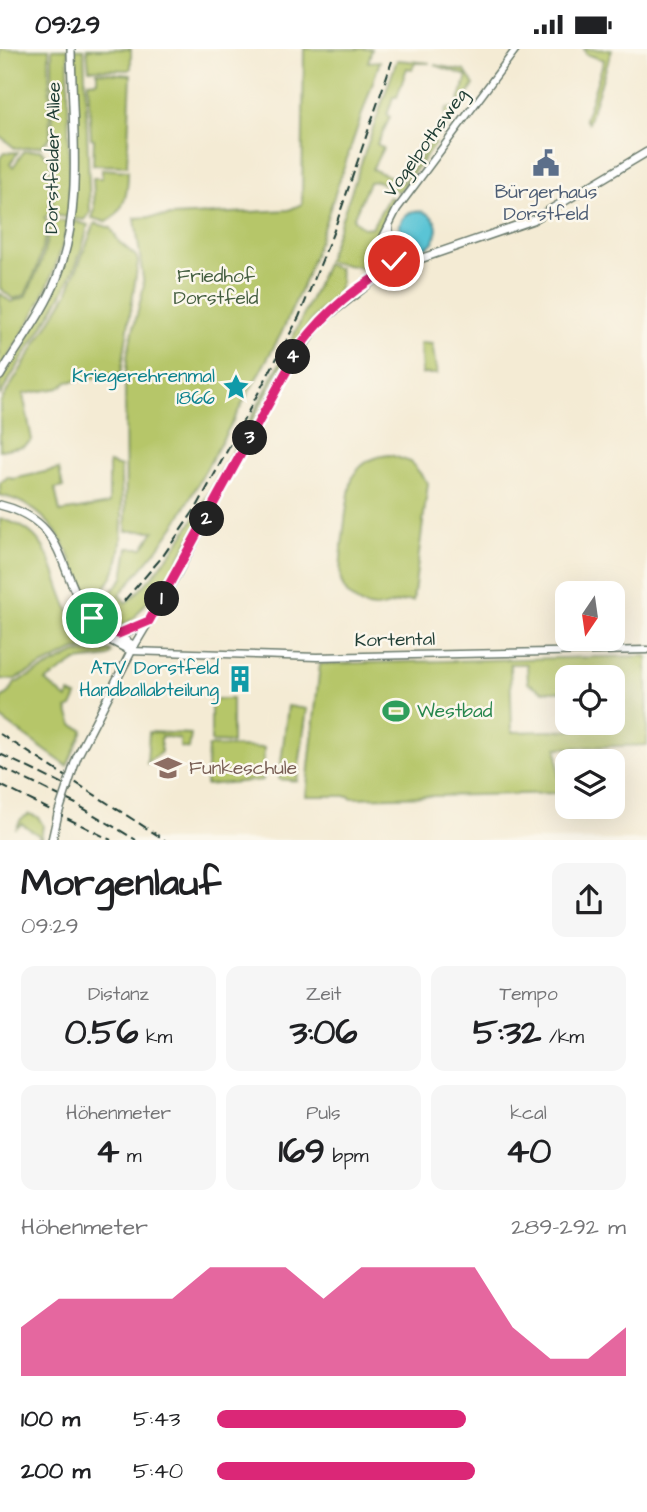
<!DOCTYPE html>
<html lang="de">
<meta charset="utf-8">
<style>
body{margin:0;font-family:"Architects Daughter",sans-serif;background:#f6f6f6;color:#202124;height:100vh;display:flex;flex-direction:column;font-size:26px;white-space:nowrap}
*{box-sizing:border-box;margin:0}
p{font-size:23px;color:#757577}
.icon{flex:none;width:38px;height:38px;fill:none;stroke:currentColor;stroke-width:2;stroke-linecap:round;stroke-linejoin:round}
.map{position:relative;height:791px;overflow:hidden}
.side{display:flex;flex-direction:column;background:#fff;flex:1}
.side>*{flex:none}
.needle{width:46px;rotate:193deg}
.fabs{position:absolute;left:555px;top:532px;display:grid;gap:14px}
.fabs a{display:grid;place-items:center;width:70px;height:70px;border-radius:14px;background:#fff;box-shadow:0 7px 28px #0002;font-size:35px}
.pin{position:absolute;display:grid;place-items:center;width:60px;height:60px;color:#fff;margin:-30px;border:4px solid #fff;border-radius:50%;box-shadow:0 2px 7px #0007}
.km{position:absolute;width:35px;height:35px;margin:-18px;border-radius:50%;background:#222;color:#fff;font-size:19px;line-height:35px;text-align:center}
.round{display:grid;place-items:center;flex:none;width:74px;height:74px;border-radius:14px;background:#f6f6f6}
.head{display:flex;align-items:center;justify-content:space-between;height:119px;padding:0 21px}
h1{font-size:38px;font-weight:700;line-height:52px}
.metrics{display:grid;grid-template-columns:repeat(3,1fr);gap:10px;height:119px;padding:7px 21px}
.metrics div{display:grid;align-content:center;border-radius:14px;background:#f6f6f6;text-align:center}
.metrics b{font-size:35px;font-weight:700}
.metrics small{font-size:19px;font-weight:400}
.metrics p{font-size:19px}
.chart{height:196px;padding:14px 21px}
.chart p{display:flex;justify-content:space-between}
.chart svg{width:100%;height:126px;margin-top:7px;fill:#db2777;opacity:.7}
ul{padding:0 21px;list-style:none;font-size:23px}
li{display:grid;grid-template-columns:112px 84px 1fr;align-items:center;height:52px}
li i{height:18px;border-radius:9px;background:#db2777}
.status{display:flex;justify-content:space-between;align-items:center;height:49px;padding:0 35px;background:#fff;direction:ltr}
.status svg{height:19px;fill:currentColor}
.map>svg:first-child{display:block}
</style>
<div class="status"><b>09:29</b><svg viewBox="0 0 49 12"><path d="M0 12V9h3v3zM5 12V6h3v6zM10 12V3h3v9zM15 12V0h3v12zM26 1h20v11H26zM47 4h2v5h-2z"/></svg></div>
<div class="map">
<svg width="647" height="791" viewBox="0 0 647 791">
<rect width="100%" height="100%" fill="#fbf7ec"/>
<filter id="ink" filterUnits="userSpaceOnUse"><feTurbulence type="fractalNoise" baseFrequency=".0143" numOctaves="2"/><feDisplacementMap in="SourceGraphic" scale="14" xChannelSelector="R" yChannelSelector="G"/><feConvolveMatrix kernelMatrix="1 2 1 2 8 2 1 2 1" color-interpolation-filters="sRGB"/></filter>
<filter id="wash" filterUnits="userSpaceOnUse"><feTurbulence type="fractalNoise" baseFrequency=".00686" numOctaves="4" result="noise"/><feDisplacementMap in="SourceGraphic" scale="28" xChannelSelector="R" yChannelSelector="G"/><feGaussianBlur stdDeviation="1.57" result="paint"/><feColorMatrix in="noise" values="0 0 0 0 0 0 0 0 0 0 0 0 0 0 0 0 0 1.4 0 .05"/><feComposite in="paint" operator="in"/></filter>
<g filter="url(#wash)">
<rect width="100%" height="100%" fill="#f4ebd4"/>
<path fill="#b6c669" stroke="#6a824e" stroke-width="2" fill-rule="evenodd" d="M0,0h49l1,88 -8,9 -26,3 -16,-13z
M52,0h16l1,162h5v-162h10l6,164 -5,7 -32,-5z
M87,0h44v19l-3,2 -39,-1z
M304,0h68l-4,13 12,-1 -72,212 -27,61 -103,186 -21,30 -38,45 7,8c49,-43 81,-106 112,-162 32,-58 63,-116 88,-177l13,5 2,13 -4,12 -22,22 -27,37 -114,215 -40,50 -11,7 -16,-2 -11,-14 27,-31 5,-30h15l11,-17h-28l-1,-150 3,-30 16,-65 -9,-68 154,-8 13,-6z
M584,0l28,1 -24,73 -3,-4 19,-59 -18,-6z
M397,11l33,3h-15l-3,6 -5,-1 -10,29h-4l-6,18 3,2 -13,27 6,4 -11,21 31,13 26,-37 -3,-4 6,-1 3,4 -36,48 -21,-11 -9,1 -16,37 10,9 9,-1 17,-30 5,2 -17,36v30l-7,7c-13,-9 -28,-5 -43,-11z
M435,16l30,6 9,14 -33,50 -4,-2 6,-1 5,-16 -3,-1 1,-6 11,-2 10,-31z
M97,23l34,3 -4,91 -34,-1 1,-26 -3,-1 -3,-56 9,-1z
M41,101l9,10v53l-6,5 5,5 -12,45 -12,27 -12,4 -13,-11v-130l4,-5 14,-1 -8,12 3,3 11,-16z
M102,120l26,2c0,19 -2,40 -21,51l-15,-4 3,-8 -2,-32h9z
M52,172h16c-11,57 -36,100 -68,148v-76l11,9 15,-5 15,-34z
M74,172l14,4c-13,66 -57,114 -88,171v-13c31,-54 66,-98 74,-162z
M95,174l16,5 8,14 17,14 2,6 -17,112 -54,8 -8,6 -36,6 9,46 -8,6 -24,4v-47l67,-109z
M420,294l12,1 5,30h-15z
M390,406l21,7 17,21 -15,118c-18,-2 -32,13 -51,4 -10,-5 -18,-13 -21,-24 -3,-11 7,-96 13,-106 8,-13 21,-19 36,-20z
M109,414l12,4c-1,43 12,106 -30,133l-6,-5c-17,-46 -32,-88 -85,-100v-12l8,-6 5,2 46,-10 4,18 -8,2 5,23 49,-8z
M0,470c54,11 50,55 70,94 8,15 22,25 33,35l-28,2 -62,30 -13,-1z
M110,602l2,2 -4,4 -32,4 -30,20 21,18 2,-6 8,3 -5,11 -5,2 6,16 10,5 -16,36 -67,-48 2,-21 6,-3 7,-11 61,-30z
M647,607v89l-90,3 2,45 -209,5v-2h-44l14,-132zM510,615h17l1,19 15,8h19v-6h5v-8h45v46h-26v7l-74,2z
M211,650h21v44l-21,-1z
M288,657l19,3 -10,72 -18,-2z
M149,683l42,2 -2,15 -9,-2v-8l-19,-3v16l-14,11z
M208,697l56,2 -1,32 -57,5z
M29,765l9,3 5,8 -2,15h-3l2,-4 -18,-12 -5,3 4,-8z"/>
<path fill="#5ac4d5" stroke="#3c8084" stroke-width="2" d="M399 181a19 19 0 1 1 38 0a19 19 0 1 1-38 0Z"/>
</g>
<g filter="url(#ink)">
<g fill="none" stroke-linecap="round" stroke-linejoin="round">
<defs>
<path id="tertiary" d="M389,178l6,40
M385,222l-3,-32 15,-30 119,-160
M131,602l186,6 330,-7"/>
<path id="secondary" d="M0,327c19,-33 43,-62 57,-98 27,-70 15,-155 14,-229
M0,456c72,18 55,71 93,114 11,13 27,17 41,27
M87,570l21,20 23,12
M115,585l13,-2 21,-11
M77,708l57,-111 43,-72 104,-196 39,-56 65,-51 148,-51 114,-68
M52,791l6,-26"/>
</defs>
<use href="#tertiary" stroke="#6a7a6c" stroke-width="9"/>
<use href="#secondary" stroke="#6a7a6c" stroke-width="10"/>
<use href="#tertiary" stroke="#fff" stroke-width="6"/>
<use href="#secondary" stroke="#fff" stroke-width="7"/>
<path stroke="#1f3d34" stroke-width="2" stroke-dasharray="10 5" stroke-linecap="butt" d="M124,552l39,-45 35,-51 101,-188 34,-84 59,-172
M0,685l165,106
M0,705l72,35
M0,718l76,37 60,36
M0,736l111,55"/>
<defs>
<path id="secondary-bridge" d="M58,765l19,-57"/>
</defs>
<use href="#secondary-bridge" stroke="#6a7a6c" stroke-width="10" stroke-linecap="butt"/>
<use href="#secondary-bridge" stroke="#fff" stroke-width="7"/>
</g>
</g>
<g fill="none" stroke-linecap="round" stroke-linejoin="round" filter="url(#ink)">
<defs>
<path id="route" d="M92,569l12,11 14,5 31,-13 152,-276c24,-32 58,-62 94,-78l-1,-6"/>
</defs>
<use href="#route" stroke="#fff" stroke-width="14"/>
<use href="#route" stroke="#db2777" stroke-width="9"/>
</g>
<defs>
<symbol id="civic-bare" viewBox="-9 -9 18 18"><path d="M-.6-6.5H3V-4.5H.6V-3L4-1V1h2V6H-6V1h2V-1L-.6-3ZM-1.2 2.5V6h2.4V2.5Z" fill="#5c6f8a" stroke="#fbf7ec" stroke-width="2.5" paint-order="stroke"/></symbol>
<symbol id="sight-bare" viewBox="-9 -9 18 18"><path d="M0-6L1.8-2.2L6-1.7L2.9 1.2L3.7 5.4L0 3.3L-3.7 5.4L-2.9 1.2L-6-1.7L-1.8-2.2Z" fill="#0f9aa8" stroke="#fbf7ec" stroke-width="2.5" paint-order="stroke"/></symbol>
<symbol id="building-bare" viewBox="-9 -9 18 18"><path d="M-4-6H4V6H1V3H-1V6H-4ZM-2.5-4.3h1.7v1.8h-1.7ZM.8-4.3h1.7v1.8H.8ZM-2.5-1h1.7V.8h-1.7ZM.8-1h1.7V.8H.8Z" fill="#0f9aa8" stroke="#fbf7ec" stroke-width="2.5" paint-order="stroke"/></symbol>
<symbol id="stadium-bare" viewBox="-9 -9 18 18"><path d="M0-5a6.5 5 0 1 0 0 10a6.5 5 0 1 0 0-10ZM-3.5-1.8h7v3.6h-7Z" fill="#2e9e5b" stroke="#fbf7ec" stroke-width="2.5" paint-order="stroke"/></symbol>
<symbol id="school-bare" viewBox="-9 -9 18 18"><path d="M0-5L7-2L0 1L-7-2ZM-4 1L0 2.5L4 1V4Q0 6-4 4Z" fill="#8d6e63" stroke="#fbf7ec" stroke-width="2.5" paint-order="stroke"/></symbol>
</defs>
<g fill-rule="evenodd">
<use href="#civic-bare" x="527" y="95" width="38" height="38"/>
<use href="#sight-bare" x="217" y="319" width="38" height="38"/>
<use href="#building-bare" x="221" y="611" width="38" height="38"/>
<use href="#stadium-bare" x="377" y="643" width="38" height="38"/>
<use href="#school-bare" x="149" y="700" width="38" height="38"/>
</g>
<g text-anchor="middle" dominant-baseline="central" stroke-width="5" stroke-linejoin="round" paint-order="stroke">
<g font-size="19" fill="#1f3d34" stroke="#fbf7ec">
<text transform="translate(426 94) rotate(-54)">Vogelpothsweg</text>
<text transform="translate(53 109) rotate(-89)">Dorstfelder Allee</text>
<text transform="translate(395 591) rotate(-1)">Kortental</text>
</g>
<g font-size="19" fill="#4e5e75" stroke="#fbf7ec">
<text x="546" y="143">Bürgerhaus<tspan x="546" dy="22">Dorstfeld</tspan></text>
</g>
<g font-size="19" fill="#455f41" stroke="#fbf7ec">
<text x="216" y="227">Friedhof<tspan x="216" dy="22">Dorstfeld</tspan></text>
</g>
<g font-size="19" fill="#0d838f" stroke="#fbf7ec" text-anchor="end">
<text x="215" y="327">Kriegerehrenmal<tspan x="215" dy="22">1866</tspan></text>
<text x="219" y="619">ATV Dorstfeld<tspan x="219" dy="22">Handballabteilung</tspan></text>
</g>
<g font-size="19" fill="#27864d" stroke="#fbf7ec" text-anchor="start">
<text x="417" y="662">Westbad</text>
</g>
<g font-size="19" fill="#785e54" stroke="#fbf7ec" text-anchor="start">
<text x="189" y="719">Funkeschule</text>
</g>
</g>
</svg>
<div class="fabs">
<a><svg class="needle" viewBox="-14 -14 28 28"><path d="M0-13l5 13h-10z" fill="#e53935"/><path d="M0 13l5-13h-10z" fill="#757577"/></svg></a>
<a><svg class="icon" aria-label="locate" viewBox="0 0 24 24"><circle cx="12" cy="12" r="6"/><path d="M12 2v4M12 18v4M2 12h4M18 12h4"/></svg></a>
<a><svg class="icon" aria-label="layers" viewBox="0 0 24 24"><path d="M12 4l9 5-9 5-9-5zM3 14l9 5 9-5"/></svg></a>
</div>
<div class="pin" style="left:92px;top:569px;background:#1e9e55"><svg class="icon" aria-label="arrive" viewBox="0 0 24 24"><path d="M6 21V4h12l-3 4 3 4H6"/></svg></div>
<div class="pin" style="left:394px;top:212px;background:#d93025"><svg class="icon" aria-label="check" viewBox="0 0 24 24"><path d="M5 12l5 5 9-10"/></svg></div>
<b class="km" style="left:162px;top:550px">1</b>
<b class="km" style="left:207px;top:470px">2</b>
<b class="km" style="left:250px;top:389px">3</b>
<b class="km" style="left:293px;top:308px">4</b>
</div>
<section class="side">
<div class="head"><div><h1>Morgenlauf</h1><p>09:29</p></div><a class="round"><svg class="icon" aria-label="share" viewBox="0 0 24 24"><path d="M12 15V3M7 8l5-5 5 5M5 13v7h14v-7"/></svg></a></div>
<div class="metrics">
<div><p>Distanz</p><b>0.56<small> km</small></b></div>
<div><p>Zeit</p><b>3:06</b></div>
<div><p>Tempo</p><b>5:32<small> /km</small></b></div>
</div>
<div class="metrics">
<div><p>Höhenmeter</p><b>4<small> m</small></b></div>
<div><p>Puls</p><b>169<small> bpm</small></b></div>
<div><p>kcal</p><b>40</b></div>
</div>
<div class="chart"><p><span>Höhenmeter</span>289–292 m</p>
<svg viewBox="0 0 160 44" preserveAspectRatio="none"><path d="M0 44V27L10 17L20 17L30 17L40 17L50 6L60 6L70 6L80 17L90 6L100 6L110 6L120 6L130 27L140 38L150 38L160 27V44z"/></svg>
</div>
<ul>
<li><b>100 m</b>5:43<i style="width:61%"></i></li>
<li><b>200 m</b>5:40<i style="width:63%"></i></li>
</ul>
</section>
